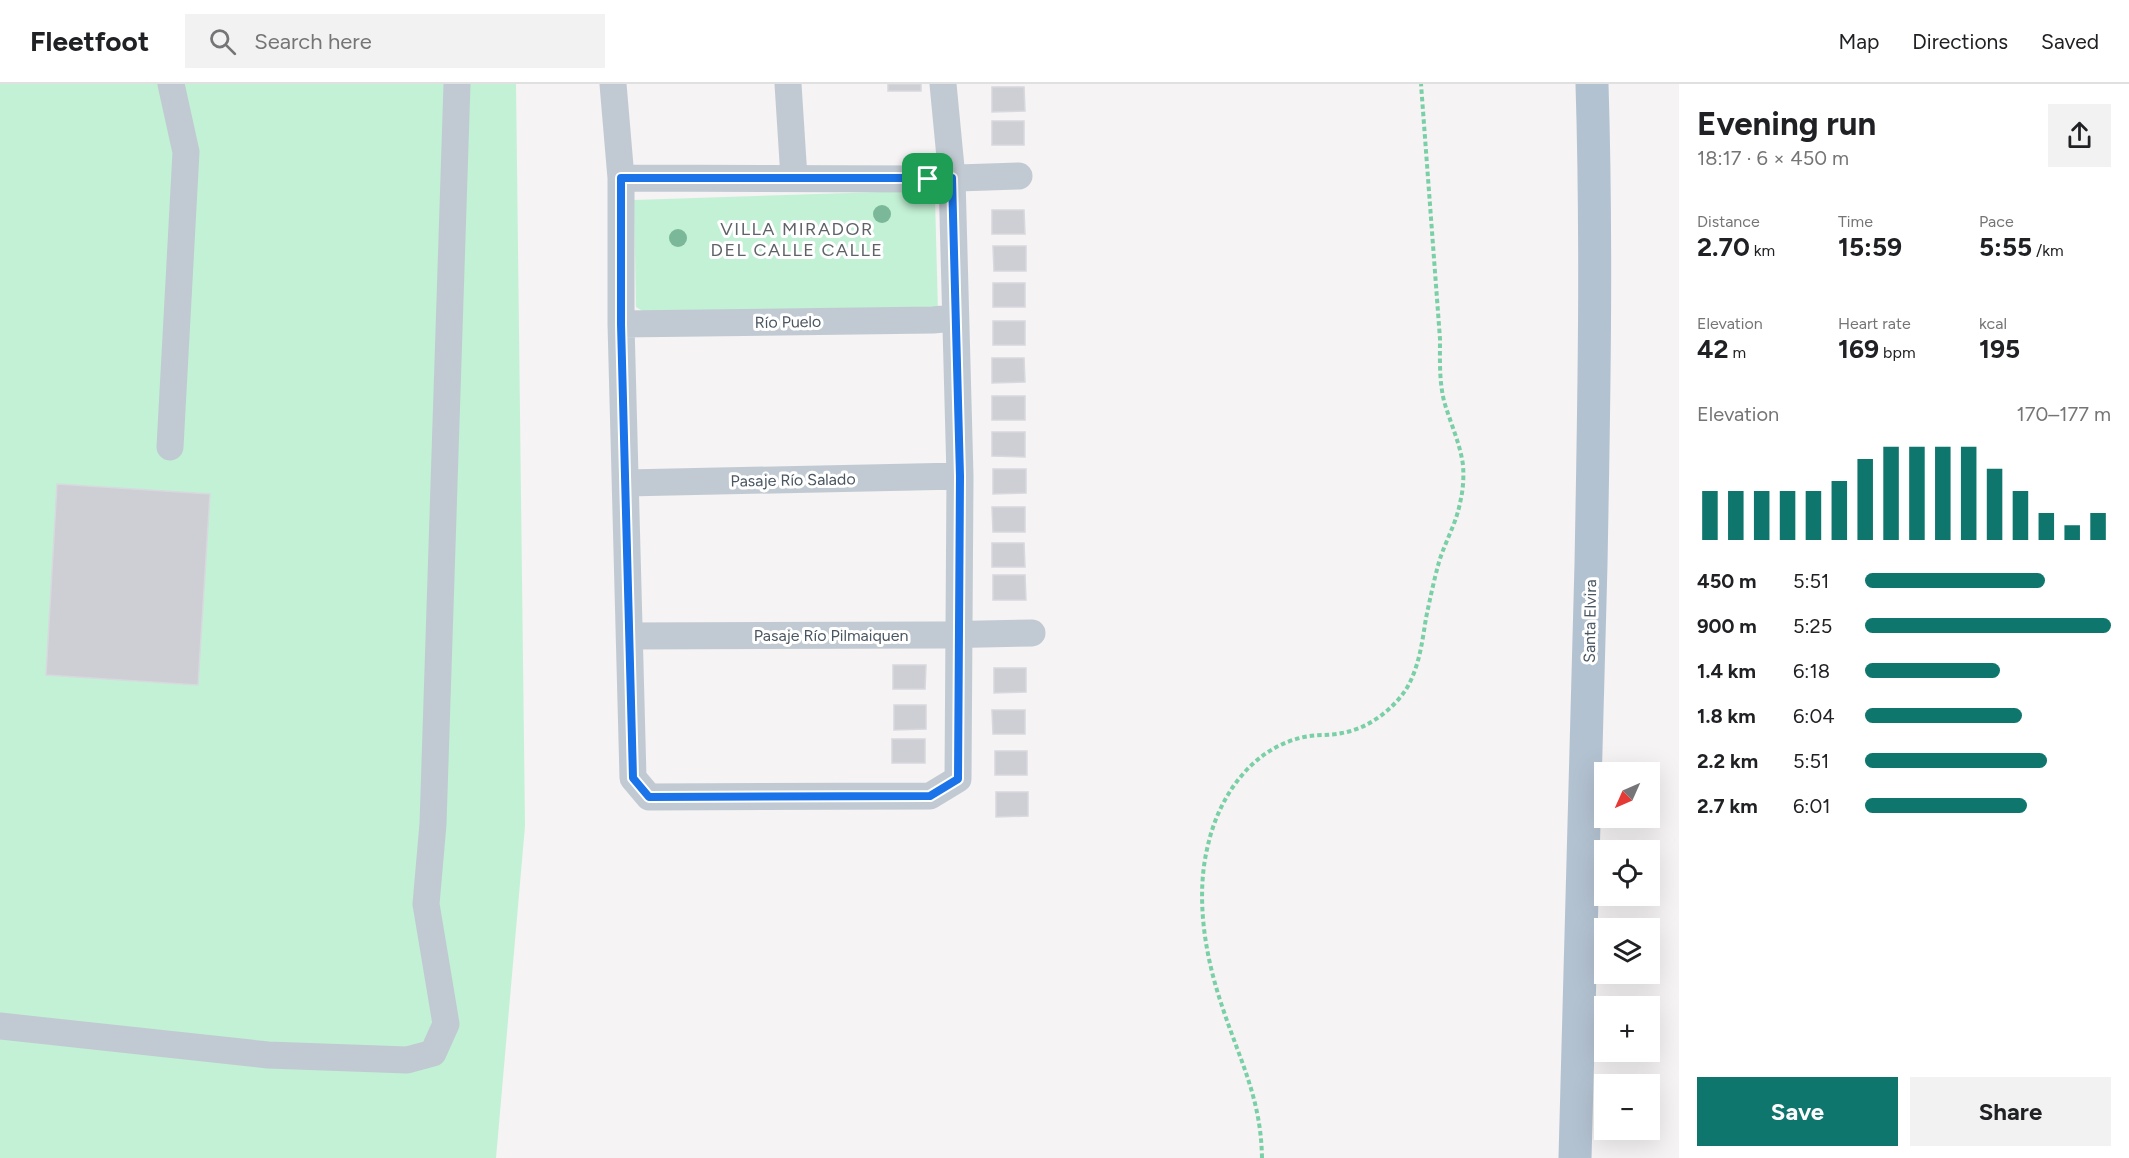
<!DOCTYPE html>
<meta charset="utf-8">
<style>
body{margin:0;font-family:Figtree,sans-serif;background:#f2f2f2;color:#202124;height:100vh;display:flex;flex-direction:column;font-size:22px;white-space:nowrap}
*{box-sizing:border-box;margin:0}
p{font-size:20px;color:#757577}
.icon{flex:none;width:33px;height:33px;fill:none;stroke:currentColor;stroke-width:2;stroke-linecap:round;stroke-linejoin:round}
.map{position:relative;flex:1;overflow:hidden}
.side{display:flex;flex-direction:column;background:#fff;width:450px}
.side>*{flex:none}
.needle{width:39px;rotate:225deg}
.tools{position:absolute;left:1594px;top:678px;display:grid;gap:12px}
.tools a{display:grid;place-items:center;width:66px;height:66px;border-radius:0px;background:#fff;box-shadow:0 6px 24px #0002;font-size:30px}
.pin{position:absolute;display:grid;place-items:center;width:51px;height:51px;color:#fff;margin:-26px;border-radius:12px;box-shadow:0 3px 9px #0006}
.round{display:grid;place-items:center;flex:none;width:63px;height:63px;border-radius:0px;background:#f2f2f2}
.headline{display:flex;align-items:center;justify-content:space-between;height:102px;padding:0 18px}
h1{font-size:33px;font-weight:700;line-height:45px}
.metrics{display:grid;grid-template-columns:repeat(3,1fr);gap:9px;height:102px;padding:6px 18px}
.metrics div{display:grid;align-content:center}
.metrics b{font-size:26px;font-weight:700}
.metrics small{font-size:16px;font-weight:400}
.metrics p{font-size:16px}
.chart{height:168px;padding:12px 18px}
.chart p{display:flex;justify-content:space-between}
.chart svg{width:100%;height:108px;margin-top:6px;stroke:#0f766e;stroke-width:6}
.action{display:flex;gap:12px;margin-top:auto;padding:12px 18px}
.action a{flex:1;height:69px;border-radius:0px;background:#0f766e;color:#fff;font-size:24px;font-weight:700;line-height:69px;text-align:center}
.action a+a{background:#f2f2f2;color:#202124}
ul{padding:0 18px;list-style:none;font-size:20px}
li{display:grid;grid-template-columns:96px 72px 1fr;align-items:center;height:45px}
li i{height:15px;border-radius:8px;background:#0f766e}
header{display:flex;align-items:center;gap:36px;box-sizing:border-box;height:84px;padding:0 30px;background:#fff;border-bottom:2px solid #e0e0e0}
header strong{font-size:28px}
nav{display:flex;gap:33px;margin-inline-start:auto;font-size:21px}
.search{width:420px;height:54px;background:#f2f2f2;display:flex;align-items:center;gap:15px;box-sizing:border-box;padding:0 21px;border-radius:0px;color:#757577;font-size:22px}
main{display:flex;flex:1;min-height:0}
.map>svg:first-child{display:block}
</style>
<header>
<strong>Fleetfoot</strong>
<div class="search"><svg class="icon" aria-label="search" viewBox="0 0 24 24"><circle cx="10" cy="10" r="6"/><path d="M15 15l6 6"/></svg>Search here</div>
<nav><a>Map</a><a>Directions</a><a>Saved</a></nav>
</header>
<main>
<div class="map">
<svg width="1679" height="1074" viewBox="0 0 1679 1074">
<rect width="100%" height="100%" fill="#f5f3f3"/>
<path fill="#c3f1d5" d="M0,0h516l9,742 -29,332h-496z
M912,107l23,8 3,113 -287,4 -15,-9 -2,-107z"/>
<path fill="#cdcfd5" stroke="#d7d9de" stroke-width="1.5" d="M888,0h33v7h-33z
M992,3h32l1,24 -33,1z
M992,37h32v24h-32z
M992,126h32l1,24h-33z
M993,162h33v25h-32z
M993,199h32v24h-32z
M993,237h32v24h-32z
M992,274h32l1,24 -33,1z
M992,312h33v24h-33z
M992,348h33v25l-33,-1z
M993,385h33v24l-33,1z
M57,400l153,10 -12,191 -152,-10z
M992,423h33v25h-32z
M992,459h32l1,24h-33z
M993,491h32l1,25h-33z
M893,581h33l-1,24h-32z
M994,584h32v24l-32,1z
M894,621h32v24l-32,1z
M992,626h33v24h-32z
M892,655h33v24h-33z
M995,667h32v24h-32z
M996,708h32v24l-32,1z"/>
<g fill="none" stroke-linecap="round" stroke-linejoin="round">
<path stroke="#7ad0a6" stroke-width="4" stroke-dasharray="4.5 3" stroke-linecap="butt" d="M1262,1074c-1,-60 -22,-97 -40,-152 -17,-50 -27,-109 -14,-161 11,-49 44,-97 96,-108 13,-3 26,-1 38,-4 25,-4 49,-22 63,-42 14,-22 17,-48 21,-73 4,-19 8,-38 13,-56 6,-20 17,-38 21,-59 3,-12 4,-25 3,-38 -3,-22 -13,-43 -19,-64 -5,-21 -4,-42 -4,-62l-19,-255"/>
<path stroke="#c1cad2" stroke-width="27" d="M613,0l8,94v146l12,454 16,19 281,-1 28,-17 2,-303 -8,-298 -9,-94
M788,0l6,94
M621,94l307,1 91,-3
M621,240l312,-4 21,-2
M170,363l16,-295 -15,-68
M626,399l334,-7
M630,552l305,-1 97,-2
M0,942l268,29 139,5 26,-7 13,-29 -20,-120 7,-80 24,-740"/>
<path stroke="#b3c2d1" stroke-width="33" d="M1575,1074c7,-198 12,-396 16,-594 3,-160 6,-320 1,-480"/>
</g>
<g fill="#7bb799">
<circle cx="882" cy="130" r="9"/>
<circle cx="678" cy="154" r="9"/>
</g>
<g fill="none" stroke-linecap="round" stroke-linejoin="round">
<defs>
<path id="route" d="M621,94h331l8,298 -2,303 -28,17 -281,1 -16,-19 -12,-454z"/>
</defs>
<use href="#route" stroke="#fff" stroke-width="12"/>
<use href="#route" stroke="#1a73e8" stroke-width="8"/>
</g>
<g text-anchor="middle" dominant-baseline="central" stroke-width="6" stroke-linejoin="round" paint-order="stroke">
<g font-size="16" fill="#4a5661" stroke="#fff">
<text transform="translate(788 238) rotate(-1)">Río Puelo</text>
<text transform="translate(793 396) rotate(-1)">Pasaje Río Salado</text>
<text transform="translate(1590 537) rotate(-89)">Santa Elvira</text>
<text x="831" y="551">Pasaje Río Pilmaiquen</text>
</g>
<g font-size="18" letter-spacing="1.5" fill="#5f6368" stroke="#fff">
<text x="797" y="145">VILLA MIRADOR<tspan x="797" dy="21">DEL CALLE CALLE</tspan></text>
</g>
</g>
</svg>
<div class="tools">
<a><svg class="needle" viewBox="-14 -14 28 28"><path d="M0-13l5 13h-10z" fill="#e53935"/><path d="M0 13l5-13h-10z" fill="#757577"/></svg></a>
<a><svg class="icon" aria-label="locate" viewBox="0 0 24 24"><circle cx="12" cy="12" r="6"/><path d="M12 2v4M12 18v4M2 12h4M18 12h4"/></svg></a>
<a><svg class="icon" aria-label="layers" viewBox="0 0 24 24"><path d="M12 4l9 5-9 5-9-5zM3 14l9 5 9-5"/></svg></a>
<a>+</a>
<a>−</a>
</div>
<div class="pin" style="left:928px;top:95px;background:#1e9e55"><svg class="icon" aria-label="arrive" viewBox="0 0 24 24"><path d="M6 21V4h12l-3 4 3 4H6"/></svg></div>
</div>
<section class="side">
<div class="headline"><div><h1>Evening run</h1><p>18:17 · 6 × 450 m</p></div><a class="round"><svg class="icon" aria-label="share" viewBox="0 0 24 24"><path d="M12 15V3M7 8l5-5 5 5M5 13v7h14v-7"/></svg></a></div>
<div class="metrics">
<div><p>Distance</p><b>2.70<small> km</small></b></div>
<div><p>Time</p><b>15:59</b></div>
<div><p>Pace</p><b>5:55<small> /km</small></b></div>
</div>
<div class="metrics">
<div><p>Elevation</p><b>42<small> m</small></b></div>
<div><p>Heart rate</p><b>169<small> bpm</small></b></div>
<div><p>kcal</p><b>195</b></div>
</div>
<div class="chart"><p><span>Elevation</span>170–177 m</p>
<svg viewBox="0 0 160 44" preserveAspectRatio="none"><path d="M5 44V24M15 44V24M25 44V24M35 44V24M45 44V24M55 44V20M65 44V11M75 44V6M85 44V6M95 44V6M105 44V6M115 44V15M125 44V24M135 44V33M145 44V38M155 44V33"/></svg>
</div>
<ul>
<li><b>450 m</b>5:51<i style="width:73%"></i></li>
<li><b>900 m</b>5:25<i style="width:100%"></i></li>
<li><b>1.4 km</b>6:18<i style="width:55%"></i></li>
<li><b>1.8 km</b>6:04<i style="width:64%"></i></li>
<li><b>2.2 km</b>5:51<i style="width:74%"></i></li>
<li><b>2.7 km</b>6:01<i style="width:66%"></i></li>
</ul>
<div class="action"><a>Save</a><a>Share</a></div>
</section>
</main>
